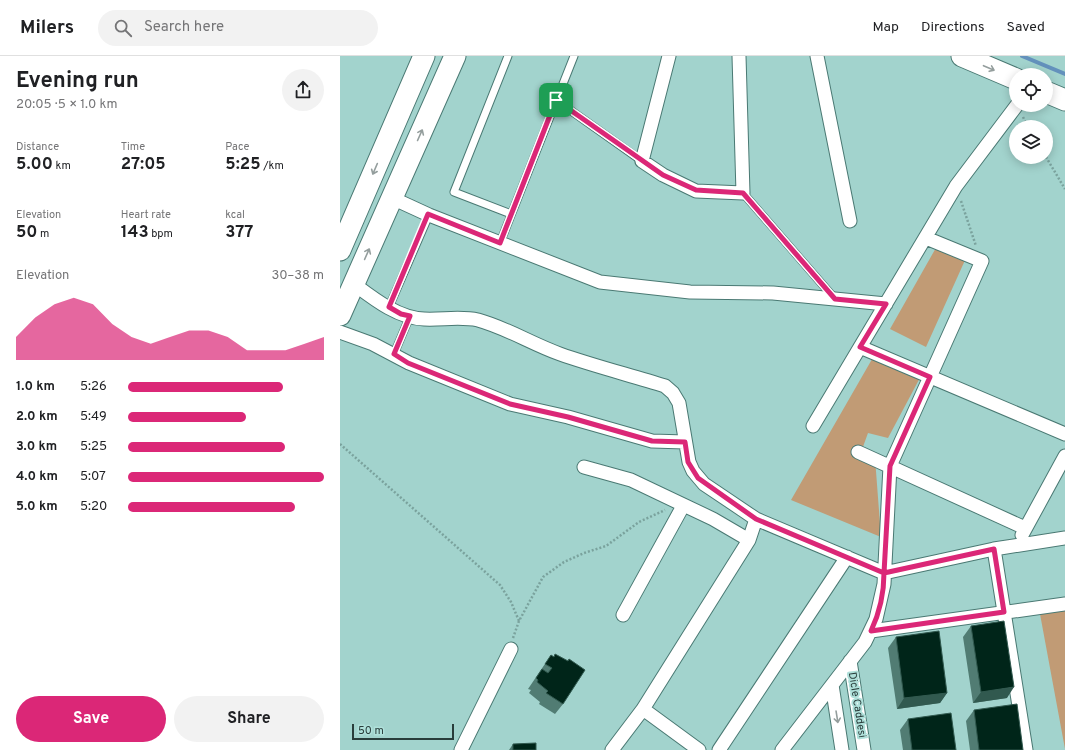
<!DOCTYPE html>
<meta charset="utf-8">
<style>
body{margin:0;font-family:Overpass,sans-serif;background:#f2f2f2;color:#202124;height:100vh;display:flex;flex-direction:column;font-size:15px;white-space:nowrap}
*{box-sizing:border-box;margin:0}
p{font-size:13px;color:#757577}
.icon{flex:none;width:22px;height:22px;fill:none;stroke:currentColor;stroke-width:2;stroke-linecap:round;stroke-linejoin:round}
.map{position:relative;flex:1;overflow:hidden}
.side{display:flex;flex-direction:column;background:#fff;width:340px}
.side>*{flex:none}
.fabs{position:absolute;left:669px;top:12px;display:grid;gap:8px}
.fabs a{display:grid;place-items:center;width:44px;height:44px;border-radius:50%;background:#fff;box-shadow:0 2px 10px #0003;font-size:20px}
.scale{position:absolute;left:12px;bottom:10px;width:102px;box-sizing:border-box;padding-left:4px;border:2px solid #293d3b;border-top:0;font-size:11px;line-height:14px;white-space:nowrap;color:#293d3b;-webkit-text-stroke:3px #afe0da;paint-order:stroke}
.pin{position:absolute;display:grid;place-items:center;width:34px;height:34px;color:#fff;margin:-17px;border-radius:8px;box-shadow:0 2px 6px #0006}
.round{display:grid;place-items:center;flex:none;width:42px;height:42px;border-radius:21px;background:#f2f2f2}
.overview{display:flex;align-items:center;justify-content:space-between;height:68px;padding:0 16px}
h1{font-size:22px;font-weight:700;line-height:30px}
.stats{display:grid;grid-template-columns:repeat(3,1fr);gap:6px;height:68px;padding:4px 16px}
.stats div{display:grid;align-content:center}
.stats b{font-size:17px;font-weight:700}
.stats small{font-size:11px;font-weight:400}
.stats p{font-size:11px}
.chart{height:112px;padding:8px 16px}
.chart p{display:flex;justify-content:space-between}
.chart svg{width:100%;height:72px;margin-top:4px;fill:#db2777;opacity:.7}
.cta{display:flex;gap:8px;margin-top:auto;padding:8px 16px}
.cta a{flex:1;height:46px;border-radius:24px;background:#db2777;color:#fff;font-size:16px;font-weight:700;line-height:46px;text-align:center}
.cta a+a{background:#f2f2f2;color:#202124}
ul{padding:0 16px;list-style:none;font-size:13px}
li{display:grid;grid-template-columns:64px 48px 1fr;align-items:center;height:30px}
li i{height:10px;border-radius:5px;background:#db2777}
header{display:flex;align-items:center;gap:24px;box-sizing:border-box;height:56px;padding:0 20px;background:#fff;border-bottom:1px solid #e0e0e0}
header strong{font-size:19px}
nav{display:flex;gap:22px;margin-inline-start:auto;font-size:14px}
.search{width:280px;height:36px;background:#f2f2f2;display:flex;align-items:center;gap:10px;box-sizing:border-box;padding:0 14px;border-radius:22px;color:#757577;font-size:15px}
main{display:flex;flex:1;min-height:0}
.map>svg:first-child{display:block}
</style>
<header>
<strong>Milers</strong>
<div class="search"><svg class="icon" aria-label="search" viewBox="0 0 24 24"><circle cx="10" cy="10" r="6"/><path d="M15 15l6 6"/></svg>Search here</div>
<nav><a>Map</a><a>Directions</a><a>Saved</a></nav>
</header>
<main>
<section class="side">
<div class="overview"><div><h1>Evening run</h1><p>20:05 · 5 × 1.0 km</p></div><a class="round"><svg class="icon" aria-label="share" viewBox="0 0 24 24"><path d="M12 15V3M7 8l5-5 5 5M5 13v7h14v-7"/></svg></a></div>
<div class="stats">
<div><p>Distance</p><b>5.00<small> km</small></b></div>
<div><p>Time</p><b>27:05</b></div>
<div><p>Pace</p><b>5:25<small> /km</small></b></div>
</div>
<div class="stats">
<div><p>Elevation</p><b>50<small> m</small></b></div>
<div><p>Heart rate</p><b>143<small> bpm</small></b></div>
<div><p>kcal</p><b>377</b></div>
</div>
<div class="chart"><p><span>Elevation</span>30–38 m</p>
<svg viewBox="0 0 160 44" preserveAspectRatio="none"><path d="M0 44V30L10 18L20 10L30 6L40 10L50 22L60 30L70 34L80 30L90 26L100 26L110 30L120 38L130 38L140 38L150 34L160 30V44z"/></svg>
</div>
<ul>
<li><b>1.0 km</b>5:26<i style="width:79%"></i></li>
<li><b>2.0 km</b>5:49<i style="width:60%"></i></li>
<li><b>3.0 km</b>5:25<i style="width:80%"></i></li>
<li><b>4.0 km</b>5:07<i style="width:100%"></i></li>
<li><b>5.0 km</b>5:20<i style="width:85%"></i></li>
</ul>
<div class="cta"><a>Save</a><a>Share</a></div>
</section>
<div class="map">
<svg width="725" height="694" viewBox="0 0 725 694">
<rect width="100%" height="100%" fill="#a2d3cd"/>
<path fill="#c19b75" d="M597,190l29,12 -40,89 -36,-18z
M535,298l47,20 -34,64 -20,-5 -8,22 15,3 6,79 -90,-37z
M725,554v139l-25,-135z"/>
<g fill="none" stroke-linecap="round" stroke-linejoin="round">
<path stroke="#6391bc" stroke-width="4" d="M682,0l43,18"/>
<defs>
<path id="lane" d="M168,0l-54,136 57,22
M216,44l86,61
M403,137l92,106
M160,187l74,-187
M49,251l40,-92
M54,298l16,-38"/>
<path id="street" d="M329,0l-27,105 21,14 33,16 47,2 -4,-137
M477,0l33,165
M52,142l37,17 171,67 90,10 83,1 113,11
M14,228c20,15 44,34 70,35 18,1 36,-3 54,1 29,8 54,24 82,34 34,12 70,21 105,32l8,7 6,10 10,59 4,9 11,13 52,35 128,54 110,-24 71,-11
M0,276l33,12 36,19 101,41 58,13 84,24 33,1
M520,291l205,87
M473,370l143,-240 61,-81
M518,396l167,76
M244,411l47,13 82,39 36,21
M682,479l43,-79
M654,493l32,201
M283,559l60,-109
M531,575l194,-27
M510,605l14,89
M492,629l10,65
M303,653l56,41
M121,694l50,-101
M272,694l31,-41 106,-169 7,-21
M379,694l128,-193
M442,694l83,-108 11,-23 8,-35 6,-118 92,-205 -56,-23"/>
<path id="primary" d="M622,0l54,23
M706,36l19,8
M0,194l84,-194
M0,259l115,-259"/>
</defs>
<use href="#lane" stroke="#4a7973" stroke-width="9"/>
<use href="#street" stroke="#4a7973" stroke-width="15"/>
<use href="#primary" stroke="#4a7973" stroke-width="23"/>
<path stroke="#7aa29d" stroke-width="2.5" stroke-dasharray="2 2" stroke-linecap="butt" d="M683,61l5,10
M706,101l19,32
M621,145l15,45
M0,388l160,141 11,17 8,19
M173,582l6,-17 24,-44 21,-15 20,-9 22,-7 33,-24 26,-12"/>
<use href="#lane" stroke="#fff" stroke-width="7"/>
<use href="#street" stroke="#fff" stroke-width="13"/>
<use href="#primary" stroke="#fff" stroke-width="21"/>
</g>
<path fill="#517c73" d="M631,570l36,72 -34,5 -10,-66z
M556,581l51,56 -7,10 -43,6 -9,-61z
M211,599l12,49 -8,10 -16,-10 1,-2 -11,-9 2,-3 -3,-1z
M634,654l49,40h-53l-4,-29z
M568,663l48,31h-53l-3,-20z
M173,688l23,6h-27z"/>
<path fill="#31594f" d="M674,631l-7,11 -34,5 8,-11z
M607,637l-7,10 -43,6 7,-11z"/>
<path fill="#002519" stroke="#31594f" d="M664,565l10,66 -33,5 -10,-66z
M599,575l8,62 -43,5 -8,-61z
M215,598l13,7 1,-2 16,11 -22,34 -17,-11 2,-2 -11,-9 1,-2 -2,-2 6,-9 6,4 4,-5 -7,-4 6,-9 3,2z
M677,648l6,46h-44l-5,-40z
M611,657l5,37h-44l-4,-31z
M196,687v7h-23v-6z"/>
<defs><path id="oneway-shaft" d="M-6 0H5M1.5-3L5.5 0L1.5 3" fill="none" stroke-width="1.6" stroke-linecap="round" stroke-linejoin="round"/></defs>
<g stroke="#949e9d">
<use href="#oneway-shaft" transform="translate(649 12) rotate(23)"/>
<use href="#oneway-shaft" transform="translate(80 79) rotate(-66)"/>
<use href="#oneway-shaft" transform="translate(35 113) rotate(113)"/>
<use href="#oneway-shaft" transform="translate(27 198) rotate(-66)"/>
<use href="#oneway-shaft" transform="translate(497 661) rotate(81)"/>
</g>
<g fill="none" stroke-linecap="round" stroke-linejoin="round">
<defs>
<path id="route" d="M216,44l-56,143 -72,-29 -39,93 12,7 9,2 -16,38 14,9 102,41 58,13 84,24 33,1 3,20 10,16 58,41 128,54 110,-24 10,63 -133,19c9,-19 13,-37 13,-58l6,-107 40,-89 -70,-30 26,-43 -51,-5 -92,-106 -47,-3 -33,-15 -107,-75"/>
</defs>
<use href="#route" stroke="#fff" stroke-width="8"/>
<use href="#route" stroke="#db2777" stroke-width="5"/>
</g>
<g text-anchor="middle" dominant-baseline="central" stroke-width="4" stroke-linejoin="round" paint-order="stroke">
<g font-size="11" fill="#293d3b" stroke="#afe0da">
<text transform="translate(517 649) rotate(81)">Dicle Caddesi</text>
</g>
</g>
</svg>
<div class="fabs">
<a><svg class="icon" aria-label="locate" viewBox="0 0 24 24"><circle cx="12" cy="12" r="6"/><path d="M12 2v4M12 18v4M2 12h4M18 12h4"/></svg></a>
<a><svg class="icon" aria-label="layers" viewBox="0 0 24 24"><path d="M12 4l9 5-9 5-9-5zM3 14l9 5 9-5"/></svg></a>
</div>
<div class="scale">50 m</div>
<div class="pin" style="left:216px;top:44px;background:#1e9e55"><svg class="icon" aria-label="arrive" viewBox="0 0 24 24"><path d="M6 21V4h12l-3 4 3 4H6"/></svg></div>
</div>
</main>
